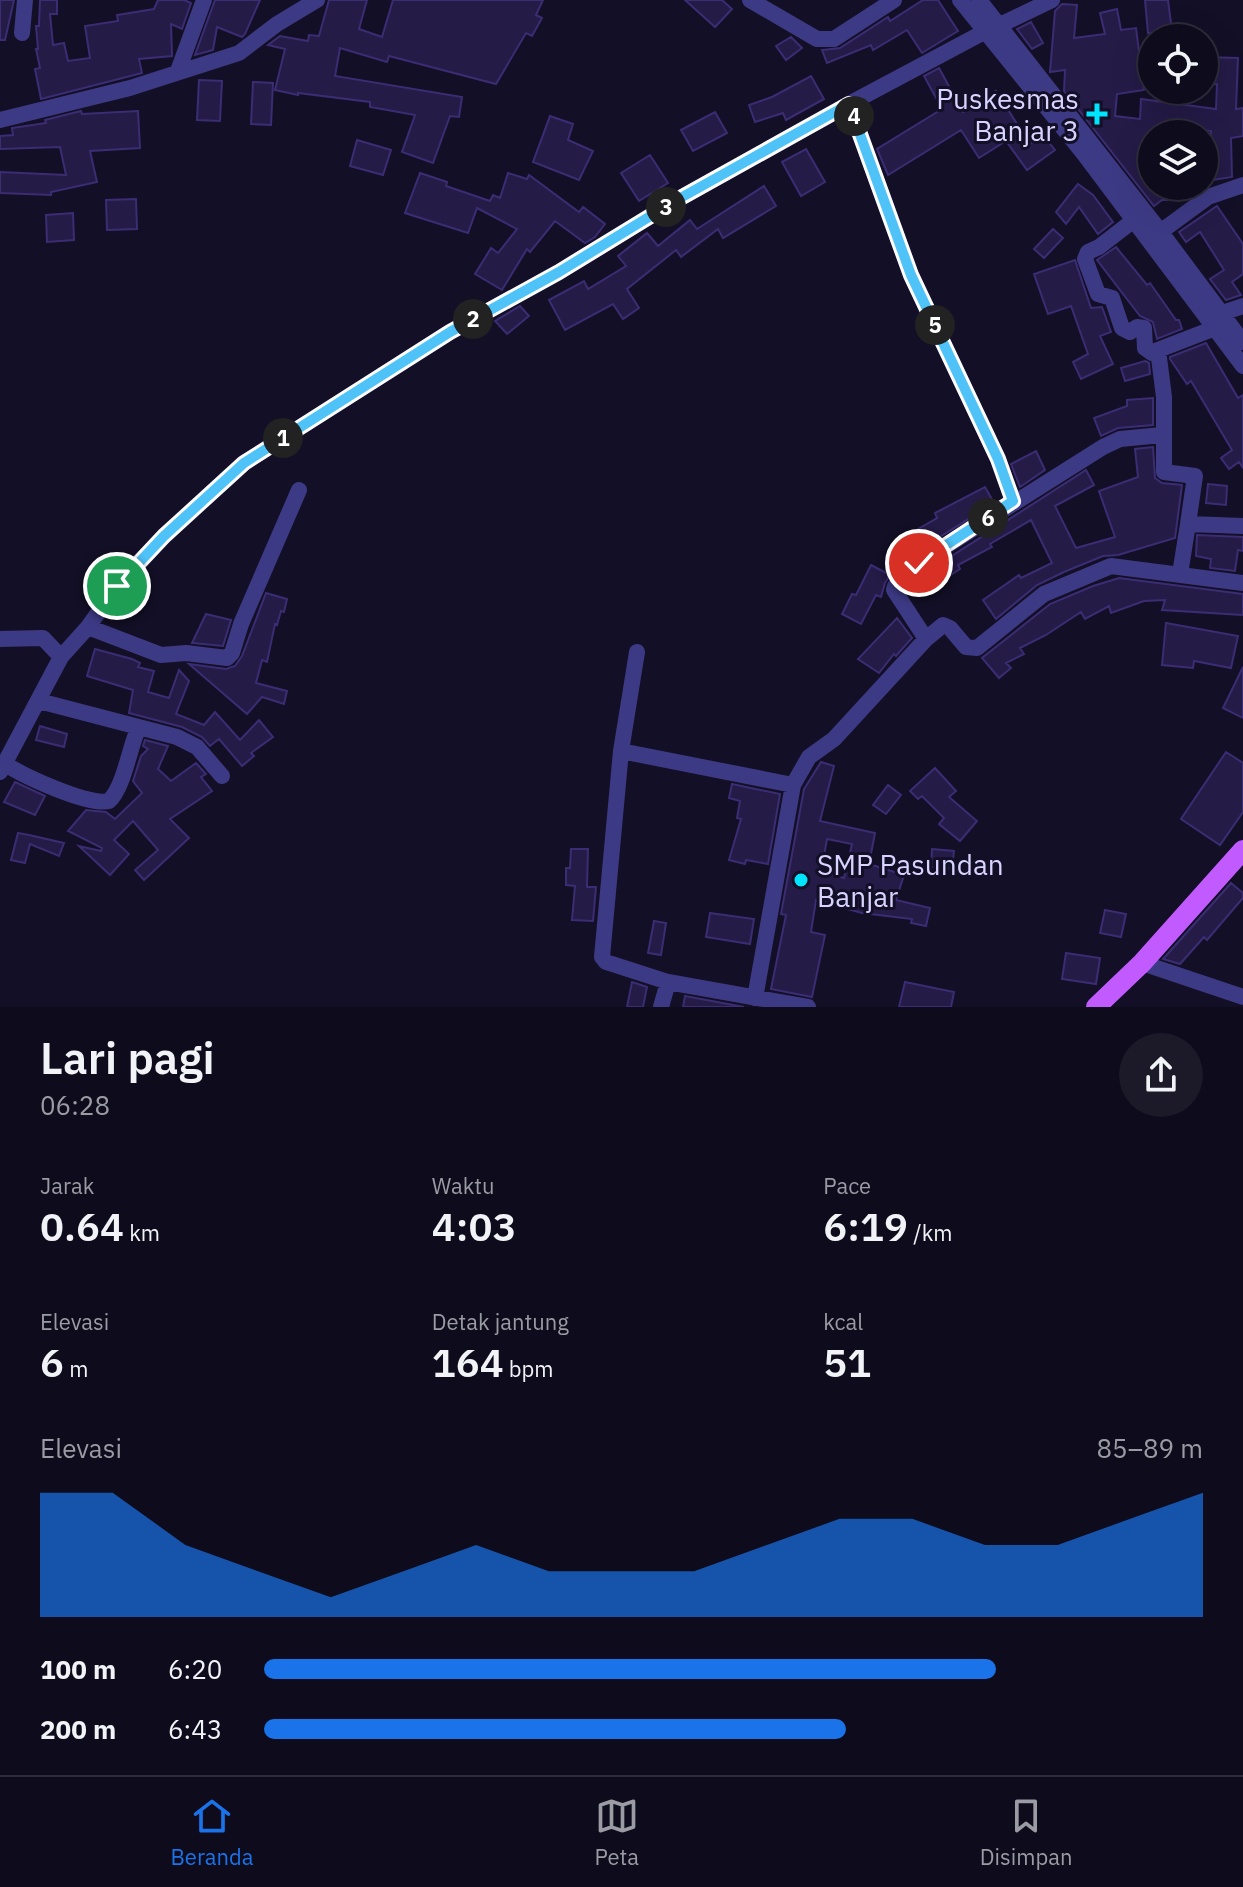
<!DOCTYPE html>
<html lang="id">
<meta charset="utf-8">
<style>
body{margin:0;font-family:"IBM Plex Sans",sans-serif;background:#1c1929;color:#f1f3f6;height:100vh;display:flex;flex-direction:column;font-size:30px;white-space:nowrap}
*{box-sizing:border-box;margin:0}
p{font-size:26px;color:#9b9ba3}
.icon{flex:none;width:44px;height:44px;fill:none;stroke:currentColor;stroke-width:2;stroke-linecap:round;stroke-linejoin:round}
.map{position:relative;height:1007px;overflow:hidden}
.details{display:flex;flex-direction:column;background:#0e0b1c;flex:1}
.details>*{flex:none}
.tools{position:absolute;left:1138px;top:24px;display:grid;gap:16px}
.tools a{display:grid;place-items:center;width:80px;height:80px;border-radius:50%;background:#0e0b1c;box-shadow:0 8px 32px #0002,0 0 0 2px #2e2b3b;font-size:40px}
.pin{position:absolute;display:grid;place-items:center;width:68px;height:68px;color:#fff;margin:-34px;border:4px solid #fff;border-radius:50%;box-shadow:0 2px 8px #0007}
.km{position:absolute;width:40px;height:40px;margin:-20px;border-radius:50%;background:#222;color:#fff;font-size:22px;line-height:40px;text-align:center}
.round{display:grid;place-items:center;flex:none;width:84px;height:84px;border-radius:42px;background:#1c1929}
.overview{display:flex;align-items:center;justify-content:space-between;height:136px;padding:0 40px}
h1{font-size:44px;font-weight:600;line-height:60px}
.figures{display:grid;grid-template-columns:repeat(3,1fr);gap:12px;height:136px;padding:8px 40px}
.figures div{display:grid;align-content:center}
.figures b{font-size:40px;font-weight:600}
.figures small{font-size:22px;font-weight:400}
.figures p{font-size:22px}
.chart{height:224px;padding:16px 40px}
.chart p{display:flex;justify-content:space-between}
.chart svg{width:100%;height:144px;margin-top:8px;fill:#1a73e8;opacity:.7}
ul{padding:0 40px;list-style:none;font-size:26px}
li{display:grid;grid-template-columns:128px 96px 1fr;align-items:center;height:60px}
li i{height:20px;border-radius:10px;background:#1a73e8}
.tabs{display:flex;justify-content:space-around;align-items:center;height:112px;border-top:2px solid #2e2b3b;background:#0e0b1c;font-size:22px;color:#9b9ba3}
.tabs a{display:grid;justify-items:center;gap:4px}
.tabs .active{color:#1a73e8}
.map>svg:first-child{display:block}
</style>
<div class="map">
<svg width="1243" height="1007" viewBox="0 0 1243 1007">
<rect width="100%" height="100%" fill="#130f26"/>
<path fill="#241b47" stroke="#3b2d73" stroke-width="2" fill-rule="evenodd" d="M0,0h14l-9,40h-5z
M40,0h17v14h-7l3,31 11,-2 4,18 22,-3 -5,-32 33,-5 -1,-6 37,-6 4,-9h26l7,3 -9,26 -11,-5 1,32 -33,3 3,14 -101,26 -6,-30 5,-1 -4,-19h2l-2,-23h3z
M215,0h45l-15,34 -3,3 -25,-10 -4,23 -18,5z
M329,0h38l-8,29 23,8 11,-37h150l-7,15 6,3 -10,18 -6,-3 -30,51 -107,-28 -2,6 -47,-14 -5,28 127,21 -3,20 -9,-1 -17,47 -31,-11 13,-37 -45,-8v-5l-72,-9v2l-23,-5 10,-41 -17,-4 12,-9 28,5 1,-6 10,1z
M685,0h37l10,9 -17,18z
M923,0h15l20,31 -36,22 -15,-23 -34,20 -2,-5 -44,18 -5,-13 18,-2 48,-31 2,4z
M1145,0h23l4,31 -24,2z
M1062,4l15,1 -3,33 31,-4 -5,-21 17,-4 4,21 15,-2 8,62 -27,4 -2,22 25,3 1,-20 75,10 1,-25 -13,1v-28l34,1 -2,51 7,-1v28l-12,2 1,39 -26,4 -1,-20h5l1,-30 -38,-5 -2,8h-19v52h30v14h-20l-8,6 -90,-115 1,-21 -15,2 5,-61z
M1031,22l12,21 -11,6 -15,-20z
M791,37l11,11 -16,12 -10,-14z
M939,68l24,44 33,-21 34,53 13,-9 12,15 -28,20 -21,-29 -27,17 -18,-28 -73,45 -11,-26 65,-40 -18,-33z
M811,76l13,23 -38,21 -3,-7 -28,9 -6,-17 23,-8z
M199,80l23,1 -2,40 -23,-1z
M253,82l20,1 -2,42 -20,-1z
M81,111l1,3 56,-3 2,37 -50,3 7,31 -46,10v3l-51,-2v-21l66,3 -6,-28 -60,2v-13l13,-1 -1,-7 34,-5 -1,-3z
M715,112l12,21 -34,18 -12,-21z
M550,116l23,8 -5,16 25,11 -14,29 -46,-18z
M357,140l34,10 -8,25 -33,-9z
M806,149l19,33 -24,14 -19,-34z
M650,155l18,28 -29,18 -18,-28z
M420,173l27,9 -1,4 44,15 3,-6 7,3 8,-25 19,6 2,-4 50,37 4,-5 22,17 -10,13 -10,6 -30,-22 -25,31 -3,-3 -25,41 -27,-16 16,-26 7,5 19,-24 -40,-21 -9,25 -63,-20z
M1078,184l15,11 20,27 -15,12 -19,-27 -13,17 -10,-12z
M764,186l12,20 -53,32 -5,-9 -37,28 -5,-7 -49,39 12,19 -16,11 -10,-15 -48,26 -16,-30 35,-19 4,8 38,-23 -8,-10 29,-23 11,13 32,-26 7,9z
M136,199l1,30 -30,1 -1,-30z
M1217,206l26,38v30l-11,8 9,13 -15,5 -16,-21 14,-9 -24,-38 -14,10 -7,-10z
M73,213l1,27 -27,2 -1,-27z
M1053,229l10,9 -19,20 -10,-9z
M1116,247l31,38 3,-2 26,37h3l3,9 -25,10 -4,-17 -13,-6 -43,-56z
M1075,260l16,48 11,-1 9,25 -11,4 13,28 -32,15 -8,-17 15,-8 -17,-48 -23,8 -14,-40z
M520,306l9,10 -22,18 -12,-13z
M1206,343l32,55 5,-3v73l-4,-6 -10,7 -8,-11 11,-8 -41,-69 -4,3 -17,-25v-2z
M1145,361l4,2 1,11 -25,7 -4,-13z
M1153,398v27l-35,3 -17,8 -7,-18 33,-12v-6z
M1153,447l2,31 7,5 20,2 -7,53 -57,17 -15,1 -39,16 -27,13 -41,34 -13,-19 36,-25 2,3 31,-15 -21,-43 -41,24 2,3 -34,18 2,4 -29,19 -9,-13 164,-105 8,15 -39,21 21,42 39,-11 -16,-46 39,-14 -3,-28z
M1036,451l9,19 -25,17 -9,-23z
M1208,484l19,2 -1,19 -20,-2z
M985,487l9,16 -80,50 -10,-16 33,-19 -2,-5z
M1197,535l46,2v14l-5,-1 -3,21 -25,-3 1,-9 -15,-3z
M871,565l19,10 -5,8 -4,14 -5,-2 -15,29 -19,-10 10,-20 4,1z
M1119,578l124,16v21l-81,-5 3,-10 -21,1 -33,12 -2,-7 -24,13 -4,-7 -35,23 -26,13 4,6 -18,9 5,5 -12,10 -17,-20 68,-54 43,-18z
M266,593l21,6 -3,13 -3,-1 -4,14 -2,-1 -8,38 -5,-2 -6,23 31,8 -3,13 -22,-7 -15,17 -58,-50 37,5 9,-3 7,-10z
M206,614l25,6 -8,26 -31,-3z
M897,618l15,20 -16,18 -2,-2 -15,19 -21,-14z
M1166,623l72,13 -7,32 -37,-7 -1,7 -31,-3z
M95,649l37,10 8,4 -2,4 16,4 -6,21 21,6 10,-28 10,11 -13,33 28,11 11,-13 25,28 19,-20 14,17 -22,16 3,3 -12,10 -23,-27 -9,7 -8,-9 -20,-10 -53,-14 4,-23 -46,-14z
M1243,667v51l-20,-10z
M40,726l27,8 -3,13 -28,-7z
M145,740l23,6 -10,23 13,12 25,-18 10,11 -5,3 11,14 -42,28 19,19 -45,42 -9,-10 23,-20 -25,-29 -19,19 15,14 -19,21 -31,-29 22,5 1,-3 -34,-17 18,-21 20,2 9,7 27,-26 -9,-12 8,-25 7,-7 -5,-3z
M1226,752l17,11v49l-23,33 -39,-26z
M821,762l13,4 -14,55 55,12 -6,31 35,11 -8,25 34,8 -4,18 -15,-3 1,-4 -50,-6 -46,-13 -5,32 14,3 -13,62 -41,-8 15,-74 -5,-1 23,-125zM827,839l25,5 -8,34 -23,-6z
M935,768l21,23 -7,6 28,24 -17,20 -21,-17 5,-6 -22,-22 -4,3 -8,-8z
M15,782l30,14 -10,19 -31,-13z
M732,784l48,10 -12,70 -22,-4 -1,4 -16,-4 12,-41 -4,-1 3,-17 -11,-3z
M888,785l13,10 -15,19 -13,-9z
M18,833l11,2 35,8 -5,13 -29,-12 -5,19 -14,-3z
M571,849h17l-1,38h9l-3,34 -21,-1 3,-34 -9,-1v-17h4z
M932,849l22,2 -2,18 -21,-2z
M1231,883l12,10v5l-36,42 -3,-3 -24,27 -17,-5z
M1105,910l21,4 -5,23 -21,-4z
M710,913l44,6 -4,25 -44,-7z
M654,921l12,2 -5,32 -13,-2z
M1066,953l34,5 -4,26 -34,-5z
M632,982l15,5 -4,20h-16z
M905,982l49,10 -3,15h-52z
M685,996l59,11h-61z"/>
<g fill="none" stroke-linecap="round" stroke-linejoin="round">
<path stroke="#3d3a85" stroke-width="16" d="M750,0l67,39h17l60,-39
M960,0l124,154 159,212
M979,0l181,231 83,111
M1000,25l52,-25
M22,33l3,-33
M178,71l26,-71
M849,104l62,171 87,184 15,42
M0,120l130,-32 109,-35 38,-29 40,-24
M1134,220l-35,27 -11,5 -3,7 13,35 14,4 10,30 8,4 7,-5 7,1 1,20 7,5 6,-3 6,47v75l31,4 -7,48
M1152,238l56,-41 35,-12
M1222,313l21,-7
M1158,350l57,-22
M1180,574l8,-50 55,2
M88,627l73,28 25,-2 41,5 5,-5 9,-29 58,-134
M0,639l43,-1 18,19
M926,639l-32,-49 1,-4 24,-23 184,-116 17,-8 42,-4
M39,701l138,36 20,10 25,29
M621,751l16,-99
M4,763c19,13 84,43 105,38 15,-14 20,-52 29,-72
M0,772l61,-115 27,-30 29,-41 47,-50 80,-73 206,-131 109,-60 116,-71 174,-97 137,-73
M793,785l16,-28 25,-18 92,-100 17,-14 7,3 16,19 11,1 67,-54 67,-28 132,17
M1142,963l101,34
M755,998l38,-213 -172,-34 -19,206 4,5 62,20 140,25
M661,1007l7,-25"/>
<path stroke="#c25bff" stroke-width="20" d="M1096,1007l46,-44 101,-113"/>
</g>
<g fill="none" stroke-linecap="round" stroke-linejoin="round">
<defs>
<path id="route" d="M117,586l47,-50 80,-73 206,-131 109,-60 116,-71 174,-97 62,171 87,184 15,42 -94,62"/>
</defs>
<use href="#route" stroke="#fff" stroke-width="16"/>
<use href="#route" stroke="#4fc3f7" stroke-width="10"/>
</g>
<g fill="#00e5ff" stroke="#130f26" stroke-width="3">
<path d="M1093 102h8v8h8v8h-8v8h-8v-8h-8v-8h8z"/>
<circle cx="801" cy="880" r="8"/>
</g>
<g text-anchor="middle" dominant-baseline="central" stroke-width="6" stroke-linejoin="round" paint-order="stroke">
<g font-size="28" fill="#d9d4ff" stroke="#130f26" text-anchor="end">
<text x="1079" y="98">Puskesmas<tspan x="1079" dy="32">Banjar 3</tspan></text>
<text x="817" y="864" text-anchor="start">SMP Pasundan<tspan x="817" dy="32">Banjar</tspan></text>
</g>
</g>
</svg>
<div class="tools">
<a><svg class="icon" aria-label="locate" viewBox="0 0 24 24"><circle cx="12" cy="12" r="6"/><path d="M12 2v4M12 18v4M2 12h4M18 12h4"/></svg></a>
<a><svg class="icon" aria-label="layers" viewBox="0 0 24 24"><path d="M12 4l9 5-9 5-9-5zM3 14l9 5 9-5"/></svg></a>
</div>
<div class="pin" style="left:117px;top:586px;background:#1e9e55"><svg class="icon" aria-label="arrive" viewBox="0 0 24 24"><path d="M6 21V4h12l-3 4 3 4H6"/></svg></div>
<div class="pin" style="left:919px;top:563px;background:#d93025"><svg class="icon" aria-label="check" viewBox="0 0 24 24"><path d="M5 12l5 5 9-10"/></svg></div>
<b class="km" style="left:283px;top:438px">1</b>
<b class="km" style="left:473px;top:319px">2</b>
<b class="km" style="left:666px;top:207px">3</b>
<b class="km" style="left:854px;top:116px">4</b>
<b class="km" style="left:935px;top:325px">5</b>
<b class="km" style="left:988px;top:518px">6</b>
</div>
<section class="details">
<div class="overview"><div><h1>Lari pagi</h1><p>06:28</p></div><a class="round"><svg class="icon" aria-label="share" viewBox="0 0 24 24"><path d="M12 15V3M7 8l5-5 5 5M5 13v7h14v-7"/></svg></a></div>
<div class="figures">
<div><p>Jarak</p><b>0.64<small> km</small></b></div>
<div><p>Waktu</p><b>4:03</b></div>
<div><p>Pace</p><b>6:19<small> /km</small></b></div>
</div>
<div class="figures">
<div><p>Elevasi</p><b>6<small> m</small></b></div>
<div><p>Detak jantung</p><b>164<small> bpm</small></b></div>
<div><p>kcal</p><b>51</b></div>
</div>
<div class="chart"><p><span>Elevasi</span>85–89 m</p>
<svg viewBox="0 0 160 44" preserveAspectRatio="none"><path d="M0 44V6L10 6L20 22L30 30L40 38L50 30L60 22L70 30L80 30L90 30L100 22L110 14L120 14L130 22L140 22L150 14L160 6V44z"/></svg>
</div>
<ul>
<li><b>100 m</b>6:20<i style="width:78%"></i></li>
<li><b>200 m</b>6:43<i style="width:62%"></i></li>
</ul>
</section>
<nav class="tabs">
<a class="active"><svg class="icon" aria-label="home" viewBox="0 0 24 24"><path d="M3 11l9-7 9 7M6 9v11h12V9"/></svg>Beranda</a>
<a><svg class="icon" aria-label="map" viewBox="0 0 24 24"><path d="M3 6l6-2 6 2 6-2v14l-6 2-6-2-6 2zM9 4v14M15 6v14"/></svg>Peta</a>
<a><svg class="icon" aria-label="saved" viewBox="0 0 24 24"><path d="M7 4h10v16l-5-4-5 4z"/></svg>Disimpan</a>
</nav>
